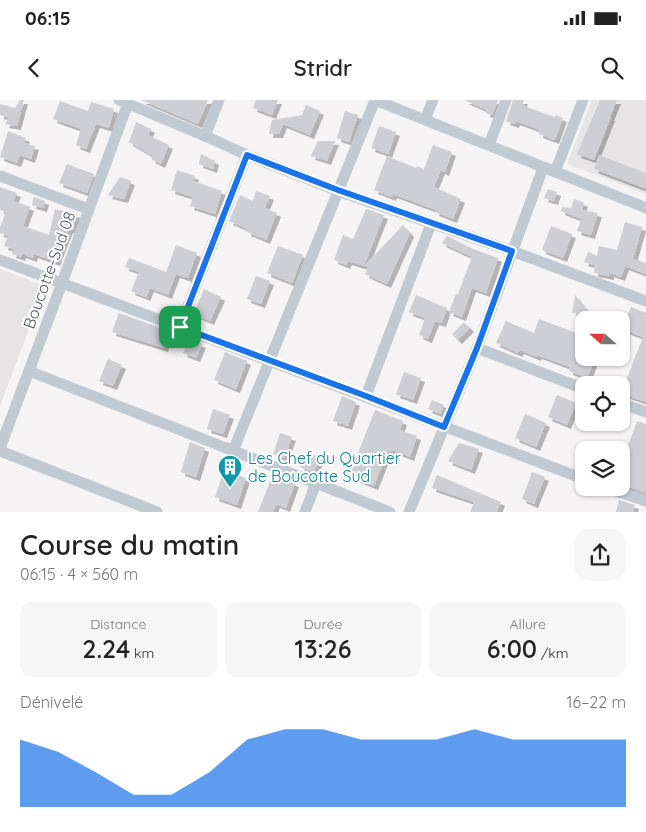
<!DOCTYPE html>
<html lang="fr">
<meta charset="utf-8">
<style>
body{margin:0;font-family:Quicksand,sans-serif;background:#f6f6f6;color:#222;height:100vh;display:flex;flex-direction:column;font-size:19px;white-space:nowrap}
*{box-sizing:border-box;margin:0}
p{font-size:16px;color:#767676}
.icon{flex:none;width:28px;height:28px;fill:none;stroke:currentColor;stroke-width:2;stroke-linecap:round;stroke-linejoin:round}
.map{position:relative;height:412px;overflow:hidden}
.drawer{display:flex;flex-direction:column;background:#fff;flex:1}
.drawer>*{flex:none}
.needle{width:32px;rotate:291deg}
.fabs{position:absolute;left:575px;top:211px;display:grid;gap:10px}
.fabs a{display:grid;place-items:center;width:55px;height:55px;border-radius:10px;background:#fff;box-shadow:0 1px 4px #0004;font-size:25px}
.pin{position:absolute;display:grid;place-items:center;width:42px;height:42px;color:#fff;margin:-21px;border-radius:10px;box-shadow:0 2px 8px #0006}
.round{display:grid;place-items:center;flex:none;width:52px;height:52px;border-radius:15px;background:#f6f6f6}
.headline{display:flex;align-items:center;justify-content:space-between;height:85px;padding:0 20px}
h1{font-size:28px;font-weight:600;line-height:38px}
.metrics{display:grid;grid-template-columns:repeat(3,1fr);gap:8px;height:85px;padding:5px 20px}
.metrics div{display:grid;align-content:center;border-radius:12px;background:#f6f6f6;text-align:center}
.metrics b{font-size:25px;font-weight:600}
.metrics small{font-size:14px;font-weight:400}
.metrics p{font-size:14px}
.chart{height:140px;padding:10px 20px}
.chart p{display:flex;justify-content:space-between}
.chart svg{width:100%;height:90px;margin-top:5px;fill:#1a73e8;opacity:.7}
.status{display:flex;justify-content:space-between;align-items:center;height:35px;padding:0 25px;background:#fff;direction:ltr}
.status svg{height:14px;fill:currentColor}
header{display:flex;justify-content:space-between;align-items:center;height:65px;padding:0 20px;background:#fff;font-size:22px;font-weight:600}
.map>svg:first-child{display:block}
</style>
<div class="status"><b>06:15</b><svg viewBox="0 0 49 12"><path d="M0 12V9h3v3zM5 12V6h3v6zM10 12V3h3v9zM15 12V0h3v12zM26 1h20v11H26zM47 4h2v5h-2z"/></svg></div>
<header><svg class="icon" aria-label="back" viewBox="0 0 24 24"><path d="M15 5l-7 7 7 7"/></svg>Stridr<svg class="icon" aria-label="search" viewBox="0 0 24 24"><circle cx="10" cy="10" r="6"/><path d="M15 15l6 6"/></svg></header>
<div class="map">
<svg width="646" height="412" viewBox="0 0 646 412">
<defs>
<filter id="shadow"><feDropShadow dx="4" dy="4" stdDeviation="0" flood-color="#0004"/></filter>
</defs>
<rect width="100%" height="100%" fill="#f5f3f3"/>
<path fill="#e6e4e5" d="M592,0h54v94l-79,-30z
M0,169l45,17 -45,120z"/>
<path fill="#cdcfd5" filter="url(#shadow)" d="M20,0h4l-7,26 -12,-2 4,-6 -9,-3v-11l15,4z
M141,0h67l-10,24z
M256,0h22l-6,15 -19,-7z
M464,0h34l-6,15 -6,-2 1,-3z
M513,0h11l-2,5 32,12 2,-2 7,3 -8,22 -16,-6 1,-4 -24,-9 -1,3 -9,-3z
M600,0h17l-7,17h1l-17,43 -17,-6z
M60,1l28,10 3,-9 23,7 -5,19 -13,-4 -10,25 -10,-4 5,-16 -28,-10z
M306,5l14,6 -10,24 -27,-11 -4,10h-10l3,-14 30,-5z
M345,11l13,4 -9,27 -12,-4z
M136,22l15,7 -3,6 21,10 -8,19 -10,-5 2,-3 -24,-14z
M379,26l17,6 -8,22 -17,-6z
M8,31l18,7 -2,5 11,3 -4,13 -11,-4 -3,8 -17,-6z
M318,41h17l-8,20 -16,-5z
M433,45l19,7 -7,20 -4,-2 -7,17 27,12 -8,20 -18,-7 1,-2 -43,-16 -1,3 -18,-7 13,-34 29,12 1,-2 7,3z
M201,54l14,7 -2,8 -14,-5z
M599,55l47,18v16l-52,-20z
M67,64l27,10 -7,19 -28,-10z
M177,70l18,6 -2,5 29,10 -7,23 -25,-8 3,-9 -22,-7z
M120,77l11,4 -7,18 -16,-4z
M0,87l17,6 -3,8 16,6 -7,19 26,9 6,-26 22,5 -4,16 -4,-1 -13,33 -22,-8 -1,4 -11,-4 -1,3 -9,-3 2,-5 -10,-3 4,-10 -8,-3v-6l6,-15 -6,-2z
M548,89l9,3 -3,9 -10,-3z
M256,91l14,5 -5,12 12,5 -11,27 -19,-8 1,-3 -19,-8 11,-26 13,6z
M34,97l11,4 -2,7 -11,-3z
M574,99l10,4 -2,7 16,3 -7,22 -14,-4 4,-12 -20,-8 1,-4 9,1z
M366,109l18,6 -20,51 -16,-5 -2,4 -12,-5 9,-25 10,4z
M625,122l17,5 -9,32 13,4v11l-21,-8 -4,11 -11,-4v3l-16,-3 1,-8 -11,-3 4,-10 9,4 2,-10 18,4z
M403,125l7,8 -23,51 -22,-10 3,-7 -4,-1z
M551,126l21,8 -9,24 -21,-8z
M447,136l26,13 25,9 -12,35 -14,-5 -10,29 -13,-5 7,-18h2l14,-37 -30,-14z
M176,145l21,8 -9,25 -12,-4 -8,21 -18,-7 -4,9 -15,-6 8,-19 -14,-5 4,-9 37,14z
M278,146l25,9 -11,28 -25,-10z
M256,176l14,5 -9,23 -14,-5z
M204,189l17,8 -11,24 -17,-7z
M416,195l31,13 -5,15 -7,-2 -7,18 -9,-4 6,-17 -16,-6z
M575,195l14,17 -17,1z
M631,207l15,6v89l-25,-9 22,-56 -21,-8z
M119,213l50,18 -5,17 -52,-16z
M539,219l45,17v22h11l-8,20 -18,-7 1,-4 -32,-12 -1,2 -17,-7 -2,3 -22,-10 10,-22 28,12z
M464,222l6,6 -12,12 -6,-6z
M189,239l13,5 -6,14 -13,-5z
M225,252l22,9 -11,28 -22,-9z
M108,259l14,6 -9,21 -14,-5z
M404,272l17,6 -8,22 -17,-6z
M557,295l19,8 -9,22 -19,-8z
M342,296l14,6 -8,24 -15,-5z
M432,300l12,5 -3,9 -13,-5z
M213,309l17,6 -7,19 -16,-5z
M375,310l28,11 -3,9 17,6 -7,21 -18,-7 -1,2 -3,-1 -14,35 -25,-10z
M525,314l21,9 -10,24 -21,-9z
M637,321l9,3v69l-25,-9v-33l3,2 3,-5z
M280,333l12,4 -8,21 -11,-4z
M190,342l15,6 -9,29 -15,-5z
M459,343l20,6 -8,21 -23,-9z
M306,352l14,5 -6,16 -14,-6z
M224,371l22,7 -9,27 -22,-8z
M532,372l13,5 -11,27 -12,-5z
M273,374l22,9 -9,25 -10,-4 -3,8h-15z
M437,375l64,27 -4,10h-27l4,-10 -42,-14z
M619,400l16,5 -2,7h-17z"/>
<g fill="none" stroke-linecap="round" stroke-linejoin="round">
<path stroke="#c1cad2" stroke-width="11" d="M119,0l86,36 42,19 91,36 174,60 134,50
M375,0l271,108
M425,20l8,-20
M205,36l14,-36
M489,45l17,-45
M555,72l28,-72
M0,76l88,33
M0,160l584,219
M180,227l67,-172
M477,248l107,41
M29,271l361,141
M366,296l65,-172
M621,303l25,9
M0,348l62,-165 66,-180
M0,351l157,61
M233,351l142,-351
M608,388l38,13
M305,412l11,-29
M409,412l68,-164 66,-180"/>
</g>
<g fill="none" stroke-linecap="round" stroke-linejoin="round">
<defs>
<path id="route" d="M247,55l91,35 174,61 -35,97 -33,79 -78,-31 -186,-69z"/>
</defs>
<use href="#route" stroke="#fff" stroke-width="10"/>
<use href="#route" stroke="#1a73e8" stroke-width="6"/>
</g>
<defs>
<symbol id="building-pin" viewBox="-11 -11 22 30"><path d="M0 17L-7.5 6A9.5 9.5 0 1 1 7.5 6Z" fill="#0f9aa8" stroke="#fff"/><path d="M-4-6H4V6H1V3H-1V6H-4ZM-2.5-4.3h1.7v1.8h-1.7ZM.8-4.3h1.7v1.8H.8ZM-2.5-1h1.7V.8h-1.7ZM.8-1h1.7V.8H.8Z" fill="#fff"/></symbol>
</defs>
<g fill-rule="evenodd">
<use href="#building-pin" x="216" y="353" width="28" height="38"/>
</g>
<g text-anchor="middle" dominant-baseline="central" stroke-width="4" stroke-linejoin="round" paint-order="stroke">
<g font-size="16" fill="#4a5661" stroke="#fff">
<text transform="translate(49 170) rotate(-70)">Boucotte-Sud 08</text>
</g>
<g font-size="16" fill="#0d838f" stroke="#fff" text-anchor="start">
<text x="248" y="358">Les Chef du Quartier<tspan x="248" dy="18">de Boucotte Sud</tspan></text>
</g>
</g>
</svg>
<div class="fabs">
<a><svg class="needle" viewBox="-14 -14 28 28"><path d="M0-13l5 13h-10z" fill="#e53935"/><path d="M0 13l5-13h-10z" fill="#767676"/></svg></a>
<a><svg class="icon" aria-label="locate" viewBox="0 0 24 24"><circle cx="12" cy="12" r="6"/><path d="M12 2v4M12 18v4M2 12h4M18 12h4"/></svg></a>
<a><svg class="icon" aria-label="layers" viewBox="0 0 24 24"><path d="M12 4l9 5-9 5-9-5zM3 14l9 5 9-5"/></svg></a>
</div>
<div class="pin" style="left:180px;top:227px;background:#1e9e55"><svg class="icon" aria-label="arrive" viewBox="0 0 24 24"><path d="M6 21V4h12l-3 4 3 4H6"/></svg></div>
</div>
<section class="drawer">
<div class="headline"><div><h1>Course du matin</h1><p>06:15 · 4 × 560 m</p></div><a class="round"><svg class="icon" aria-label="share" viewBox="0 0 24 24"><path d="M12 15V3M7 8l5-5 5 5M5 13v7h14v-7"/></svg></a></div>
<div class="metrics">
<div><p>Distance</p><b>2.24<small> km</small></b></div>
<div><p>Durée</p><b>13:26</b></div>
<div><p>Allure</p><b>6:00<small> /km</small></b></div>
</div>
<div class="chart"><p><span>Dénivelé</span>16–22 m</p>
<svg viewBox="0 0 160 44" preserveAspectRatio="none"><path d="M0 44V11L10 17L20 27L30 38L40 38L50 27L60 11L70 6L80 6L90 11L100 11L110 11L120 6L130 11L140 11L150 11L160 11V44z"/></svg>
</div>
</section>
